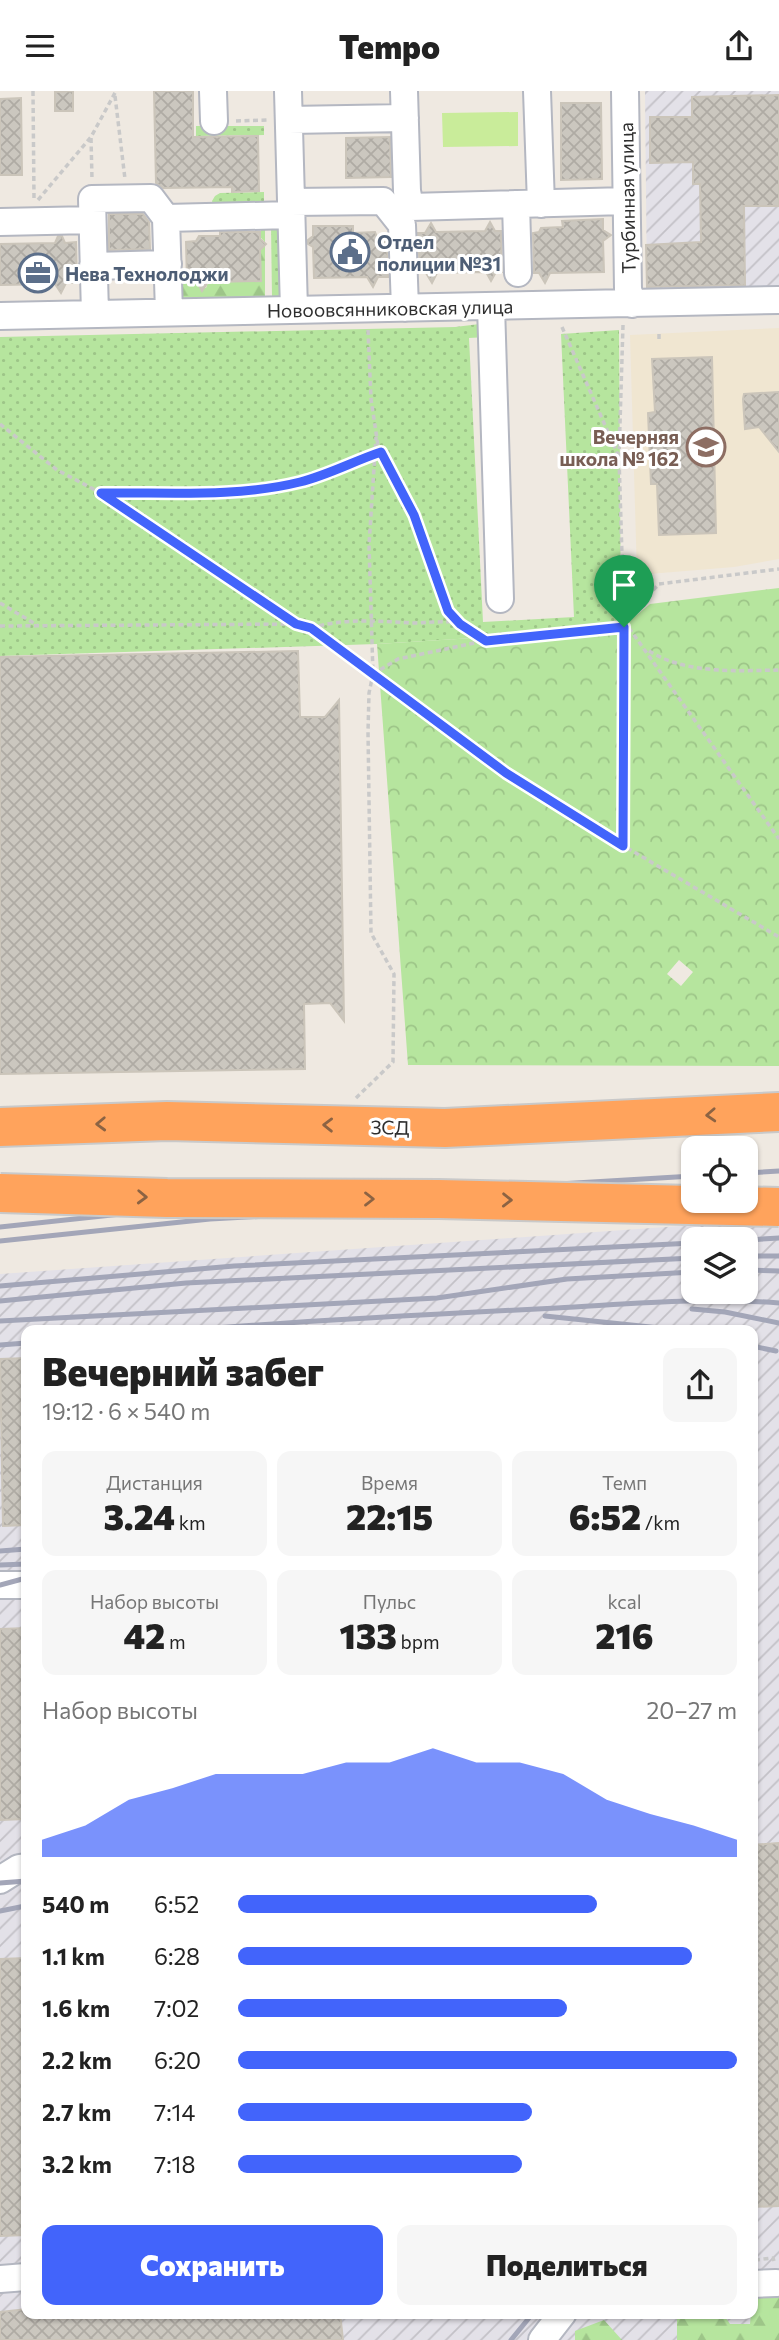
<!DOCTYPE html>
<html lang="ru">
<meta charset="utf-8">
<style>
body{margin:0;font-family:Commissioner,sans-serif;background:#f6f6f6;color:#222;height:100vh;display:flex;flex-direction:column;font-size:26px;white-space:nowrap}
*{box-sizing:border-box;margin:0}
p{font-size:23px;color:#767676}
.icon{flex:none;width:38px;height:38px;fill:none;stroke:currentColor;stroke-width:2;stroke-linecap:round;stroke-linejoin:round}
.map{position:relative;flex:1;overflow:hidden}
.panel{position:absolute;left:21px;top:1234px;width:737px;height:994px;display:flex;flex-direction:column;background:#fff;border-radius:14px;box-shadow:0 2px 5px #0004}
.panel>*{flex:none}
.buttons{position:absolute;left:681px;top:1045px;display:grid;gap:14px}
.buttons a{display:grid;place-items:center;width:77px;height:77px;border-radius:14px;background:#fff;box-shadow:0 2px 5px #0004;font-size:35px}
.pin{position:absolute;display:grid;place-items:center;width:60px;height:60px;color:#fff;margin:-72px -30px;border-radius:50% 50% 50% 0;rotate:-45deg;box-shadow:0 0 7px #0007}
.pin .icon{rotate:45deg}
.round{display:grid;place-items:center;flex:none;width:74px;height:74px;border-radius:14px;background:#f6f6f6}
.summary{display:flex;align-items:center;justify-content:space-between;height:119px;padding:0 21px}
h1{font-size:38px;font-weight:800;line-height:52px}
.stats{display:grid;grid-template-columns:repeat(3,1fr);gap:10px;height:119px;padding:7px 21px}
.stats div{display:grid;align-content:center;border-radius:14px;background:#f6f6f6;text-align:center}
.stats b{font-size:35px;font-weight:800}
.stats small{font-size:19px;font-weight:400}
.stats p{font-size:19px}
.chart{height:196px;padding:14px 21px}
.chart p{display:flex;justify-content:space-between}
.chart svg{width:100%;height:126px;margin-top:7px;fill:#4264fb;opacity:.7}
.cta{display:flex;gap:14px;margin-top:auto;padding:14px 21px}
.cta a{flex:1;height:80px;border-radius:14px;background:#4264fb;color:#fff;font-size:28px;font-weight:800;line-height:80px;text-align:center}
.cta a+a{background:#f6f6f6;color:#222}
ul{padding:0 21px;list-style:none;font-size:23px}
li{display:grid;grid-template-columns:112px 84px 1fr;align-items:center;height:52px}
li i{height:18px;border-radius:9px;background:#4264fb}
header{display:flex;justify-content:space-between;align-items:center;height:91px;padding:0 21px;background:#fff;font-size:32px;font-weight:800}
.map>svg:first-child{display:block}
</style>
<header><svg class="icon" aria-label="menu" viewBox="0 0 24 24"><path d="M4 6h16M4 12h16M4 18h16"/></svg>Tempo<svg class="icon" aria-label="share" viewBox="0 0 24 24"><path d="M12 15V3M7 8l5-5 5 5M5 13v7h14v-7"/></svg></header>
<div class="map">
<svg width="779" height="2249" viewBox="0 0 779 2249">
<defs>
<pattern id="industrial-furrows" width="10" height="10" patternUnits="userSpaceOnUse" patternTransform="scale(1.75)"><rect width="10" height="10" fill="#e3e1e8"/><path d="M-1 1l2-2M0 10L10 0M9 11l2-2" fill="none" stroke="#c3c1c7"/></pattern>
<pattern id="grass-dots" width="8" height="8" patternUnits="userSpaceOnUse" patternTransform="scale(1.75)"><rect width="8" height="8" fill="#b6e59e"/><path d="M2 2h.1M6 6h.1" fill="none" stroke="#9dc588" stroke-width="1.8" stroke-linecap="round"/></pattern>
<pattern id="forest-firs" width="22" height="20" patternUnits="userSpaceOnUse" patternTransform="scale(1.75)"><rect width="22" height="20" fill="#b6e59e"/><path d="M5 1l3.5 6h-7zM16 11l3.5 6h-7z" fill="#9dc588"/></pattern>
<pattern id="park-crowns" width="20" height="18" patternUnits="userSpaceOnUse" patternTransform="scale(1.75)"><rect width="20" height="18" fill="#b6e59e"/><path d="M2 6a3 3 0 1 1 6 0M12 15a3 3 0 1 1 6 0" fill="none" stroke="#9dc588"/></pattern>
<pattern id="building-cross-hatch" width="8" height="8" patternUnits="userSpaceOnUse" patternTransform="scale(1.75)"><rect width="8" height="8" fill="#cbc7bf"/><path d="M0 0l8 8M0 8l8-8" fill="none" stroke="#afaba4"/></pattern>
</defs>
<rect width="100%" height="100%" fill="#efe9e1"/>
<path fill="url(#industrial-furrows)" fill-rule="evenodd" d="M645,0h134v197l-132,4z
M779,1128v1121h-779v-1066zM693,1148h53v52h-53zM26,1239h726v983h-726z"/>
<path fill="#f0e6d1" d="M779,237v231l-45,8 -97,8 -7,-240z"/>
<path fill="url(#grass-dots)" d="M196,35h68v9l-68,1z
M264,101v18l-50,-2 -2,-7 3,-5 5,-3z
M271,135h8v71h-7z
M488,232l-1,14 -18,1 14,284 91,-5 -13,-283 58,-4 2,299 -244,15 -377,12v-319l455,-10z"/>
<path fill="url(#forest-firs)" d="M261,135h4v71l-91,1 -1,-23 12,-1 1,9h10l3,4 7,1 2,-5 53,-2v-31l3,-9 -3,-3z
M779,2191v58h-102v-26h46l7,10h20l3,-32z
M604,2229l18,20h-47v-9z"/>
<path fill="url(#park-crowns)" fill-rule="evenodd" d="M779,497v478l-371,-1 -31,-421 243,-15 30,-25zM679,869l14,12 -12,14 -14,-12z"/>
<path fill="#c9ec9a" d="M518,21v34l-75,1 -1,-34z"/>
<path fill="url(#building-cross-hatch)" stroke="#cbc5ba" stroke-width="2" d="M73,0v20h-18v-19z
M154,0h39v46l65,-1 1,55 -27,1v-5l-69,1 -7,-5z
M779,4v111h-35l1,79 -98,2 -1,-42 55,-3 -1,-58h-7v-22l-43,1v-46h42v-20z
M21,7l1,77h-22v-76z
M561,12h40l1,76 -41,1z
M390,46l1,40 -45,1v-40z
M109,123h34l6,8 1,27 -41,1z
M603,128v11l8,5 -8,6 1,31 -54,1 -5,10 -6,-10h-5l-1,-40 6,-1 2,-4 22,-1 -1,-6z
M490,131l5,9h6l1,41h-6l-5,9 -5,-9 -49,1 -5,10 -6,-10h-6l-2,-40h7l6,-10 5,9 49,-1z
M313,135h40v7l22,-1 2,5h10l1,40h-10l-5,10 -6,-10 -53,1 -1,-31 -5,-3v-4l5,-4z
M220,141h40v7l6,5 -6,6 1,31 -53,1 -6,9 -5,-9h-10l-1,-40 10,-1 3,-5h21z
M58,145h4l3,7 11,-1 1,41h-11l-5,10 -6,-9 -55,1v-41l55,-1z
M712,266l4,176 -57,2 -2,-51h-6l-3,-71 7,-1 -3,-53z
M779,301v60l-20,-25 -14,2 -2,-30 1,-5z
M298,560l2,66h25l14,-17 5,321 -14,-18 -26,1 1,65 -305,5v-417z
M26,1267v167l-23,1 -3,-167z
M26,1537v191l-26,1v-191z
M779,1752v363l-27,1v-362z
M26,1867v277l-26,1v-277z
M26,2218v4h314l3,27h-343v-28z"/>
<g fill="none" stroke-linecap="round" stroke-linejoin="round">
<defs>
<path id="minor" d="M213,0l1,30
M288,0l6,219
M404,0l3,100 3,16 216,-6
M537,0l4,113
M625,0l3,198 4,15
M289,29l116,-2
M291,111l92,-1 19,24 3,83
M516,113l2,69
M166,127l3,94
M0,131l92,-2
M93,175l75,-2
M491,215l9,293
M95,223l-3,-115 59,-1 15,20 125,-3
M0,225l779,-16
M0,1494h26
M0,1789l19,-12 7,-1
M0,2188l26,-2
M752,2193l24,-1
M542,2249l21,-27"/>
<path id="highway" d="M0,1036l167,-6 278,7 334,-16"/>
</defs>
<use href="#minor" stroke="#b4b7c1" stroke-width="30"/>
<use href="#highway" stroke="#c9c9c9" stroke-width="42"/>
<path stroke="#c9c9c9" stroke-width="3.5" stroke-dasharray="5 3.5" stroke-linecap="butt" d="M33,0l1,108
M115,5l10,83
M236,30l31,-1
M91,47l1,41
M38,109l53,-63 25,-46
M623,234l-4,132 5,164 -1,225
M562,236l56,128
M368,239l3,69 7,47 35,69 35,96 11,13 27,17 138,-15
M659,243v6
M0,333l57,46 44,23 194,130
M103,402c64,-1 138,6 199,-12 25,-7 48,-16 71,-26
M624,498l33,-5
M0,512l37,22
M624,530l155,218
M624,530l35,-37 120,-15
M0,535l296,-2 15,4 195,145 99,62 174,102
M311,537c33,-10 66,-7 100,-5 15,0 29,-2 44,-1
M649,560c37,23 87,20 130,19
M373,583l25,-15 86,-18
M356,1007l37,-36 1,-88 -23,-41 -3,-201 1,-39 4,-19 -4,-129 7,-108
M755,2169l18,-2 1,3"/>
<use href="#minor" stroke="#fff" stroke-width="26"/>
<use href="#highway" stroke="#ffa35c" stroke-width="38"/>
<path stroke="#a3a6b8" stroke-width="5" d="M746,1082l33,-2
M746,1100l33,-2
M0,1136l205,-22 488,-29
M746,1149l33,-2
M0,1150l210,-22 483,-25
M746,1165h33
M746,1179l33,1
M0,1195l234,-20 459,-23
M0,1210l186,-18 507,-25
M692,1218l33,3 54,11
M545,1225l134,14
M0,1230l437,-23 130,-19 126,-7
M191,1239c122,-10 244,-16 366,-22 74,-4 148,-11 222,-5
M0,1254l26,-2
M752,1255l24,5
M0,1460l26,-2
M0,1474l26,-1
M0,1494l26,-7
M0,1792l26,-2
M0,1820l25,-5
M511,2249l22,-27"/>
<defs>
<path id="highway-bridge" d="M0,1102l167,5 272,1 340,8"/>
</defs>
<use href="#highway-bridge" stroke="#c9c9c9" stroke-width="42" stroke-linecap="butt"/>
<use href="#highway-bridge" stroke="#ffa35c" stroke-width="38"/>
</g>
<defs><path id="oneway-chevron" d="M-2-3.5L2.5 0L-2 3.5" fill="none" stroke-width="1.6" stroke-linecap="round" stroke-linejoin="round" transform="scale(1.75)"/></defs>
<g stroke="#8c6343">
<use href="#oneway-chevron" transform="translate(711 1024) rotate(177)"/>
<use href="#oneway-chevron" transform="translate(101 1033) rotate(178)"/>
<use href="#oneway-chevron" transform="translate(328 1034) rotate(-179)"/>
<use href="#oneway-chevron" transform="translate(142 1106) rotate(2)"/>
<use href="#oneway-chevron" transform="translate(369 1108)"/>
<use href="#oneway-chevron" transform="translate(507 1109) rotate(1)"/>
</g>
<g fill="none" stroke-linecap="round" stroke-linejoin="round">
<defs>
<path id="route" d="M381,361l33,63 34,96 12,13 26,17 138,-14 -1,219 -117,-73 -195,-145 -15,-4 -195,-131c65,-1 135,5 199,-11 28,-7 54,-21 81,-30z"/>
</defs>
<use href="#route" stroke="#fff" stroke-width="14"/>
<use href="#route" stroke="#4264fb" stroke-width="9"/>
</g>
<defs>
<symbol id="civic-ring" viewBox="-11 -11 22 22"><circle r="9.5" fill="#fff" stroke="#5c6f8a" stroke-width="1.5"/><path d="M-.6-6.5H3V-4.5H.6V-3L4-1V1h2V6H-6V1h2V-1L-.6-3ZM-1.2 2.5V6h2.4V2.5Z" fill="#5c6f8a"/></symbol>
<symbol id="office-ring" viewBox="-11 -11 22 22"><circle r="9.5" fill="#fff" stroke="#5c6f8a" stroke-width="1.5"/><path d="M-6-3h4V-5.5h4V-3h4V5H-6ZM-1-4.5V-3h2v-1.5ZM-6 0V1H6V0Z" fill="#5c6f8a"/></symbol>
<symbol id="school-ring" viewBox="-11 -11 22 22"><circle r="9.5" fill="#fff" stroke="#8d6e63" stroke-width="1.5"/><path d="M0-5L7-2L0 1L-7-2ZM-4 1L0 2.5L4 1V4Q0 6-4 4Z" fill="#8d6e63"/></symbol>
</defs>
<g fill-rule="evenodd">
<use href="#civic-ring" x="328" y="139" width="44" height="44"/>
<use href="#office-ring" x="16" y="160" width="44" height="44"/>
<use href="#school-ring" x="684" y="334" width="44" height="44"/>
</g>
<g text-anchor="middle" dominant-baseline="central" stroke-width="6" stroke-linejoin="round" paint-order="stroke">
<g font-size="19" fill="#2e2e2e" stroke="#fff">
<text transform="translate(627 107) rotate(-91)">Турбинная улица</text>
<text transform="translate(390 217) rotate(-1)">Новоовсянниковская улица</text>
<text transform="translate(390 1036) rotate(1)">ЗСД</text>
</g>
<g font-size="19" font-weight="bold" fill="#4e5e75" stroke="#fff" text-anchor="start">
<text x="377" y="150">Отдел<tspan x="377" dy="22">полиции №31</tspan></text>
<text x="65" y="182">Нева Технолоджи</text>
</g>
<g font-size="19" font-weight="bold" fill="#785e54" stroke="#fff" text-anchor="end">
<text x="679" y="345">Вечерняя<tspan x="679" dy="22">школа № 162</tspan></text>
</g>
</g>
</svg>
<div class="buttons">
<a><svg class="icon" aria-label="locate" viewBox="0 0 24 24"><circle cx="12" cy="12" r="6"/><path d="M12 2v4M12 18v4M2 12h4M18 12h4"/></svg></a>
<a><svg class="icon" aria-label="layers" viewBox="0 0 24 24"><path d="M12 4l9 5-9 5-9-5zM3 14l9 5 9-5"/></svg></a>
</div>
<div class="pin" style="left:624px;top:536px;background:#1e9e55"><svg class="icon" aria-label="arrive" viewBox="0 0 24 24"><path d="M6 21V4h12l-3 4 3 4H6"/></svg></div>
<section class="panel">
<div class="summary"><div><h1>Вечерний забег</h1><p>19:12 · 6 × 540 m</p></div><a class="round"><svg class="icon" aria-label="share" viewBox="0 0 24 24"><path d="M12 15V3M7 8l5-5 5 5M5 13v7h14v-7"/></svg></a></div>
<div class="stats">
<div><p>Дистанция</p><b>3.24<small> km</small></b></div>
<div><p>Время</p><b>22:15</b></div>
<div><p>Темп</p><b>6:52<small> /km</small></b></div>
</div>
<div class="stats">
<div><p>Набор высоты</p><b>42<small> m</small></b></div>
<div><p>Пульс</p><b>133<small> bpm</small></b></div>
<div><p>kcal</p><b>216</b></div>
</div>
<div class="chart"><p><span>Набор высоты</span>20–27 m</p>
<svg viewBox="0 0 160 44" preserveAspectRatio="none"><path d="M0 44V38L10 33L20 24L30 20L40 15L50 15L60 15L70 11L80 11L90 6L100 11L110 11L120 15L130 24L140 29L150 33L160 38V44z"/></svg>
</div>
<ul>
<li><b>540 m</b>6:52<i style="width:72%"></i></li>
<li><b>1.1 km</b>6:28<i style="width:91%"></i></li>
<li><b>1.6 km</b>7:02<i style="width:66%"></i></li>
<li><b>2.2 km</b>6:20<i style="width:100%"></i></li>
<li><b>2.7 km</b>7:14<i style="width:59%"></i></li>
<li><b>3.2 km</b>7:18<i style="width:57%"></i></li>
</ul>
<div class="cta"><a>Сохранить</a><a>Поделиться</a></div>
</section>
</div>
